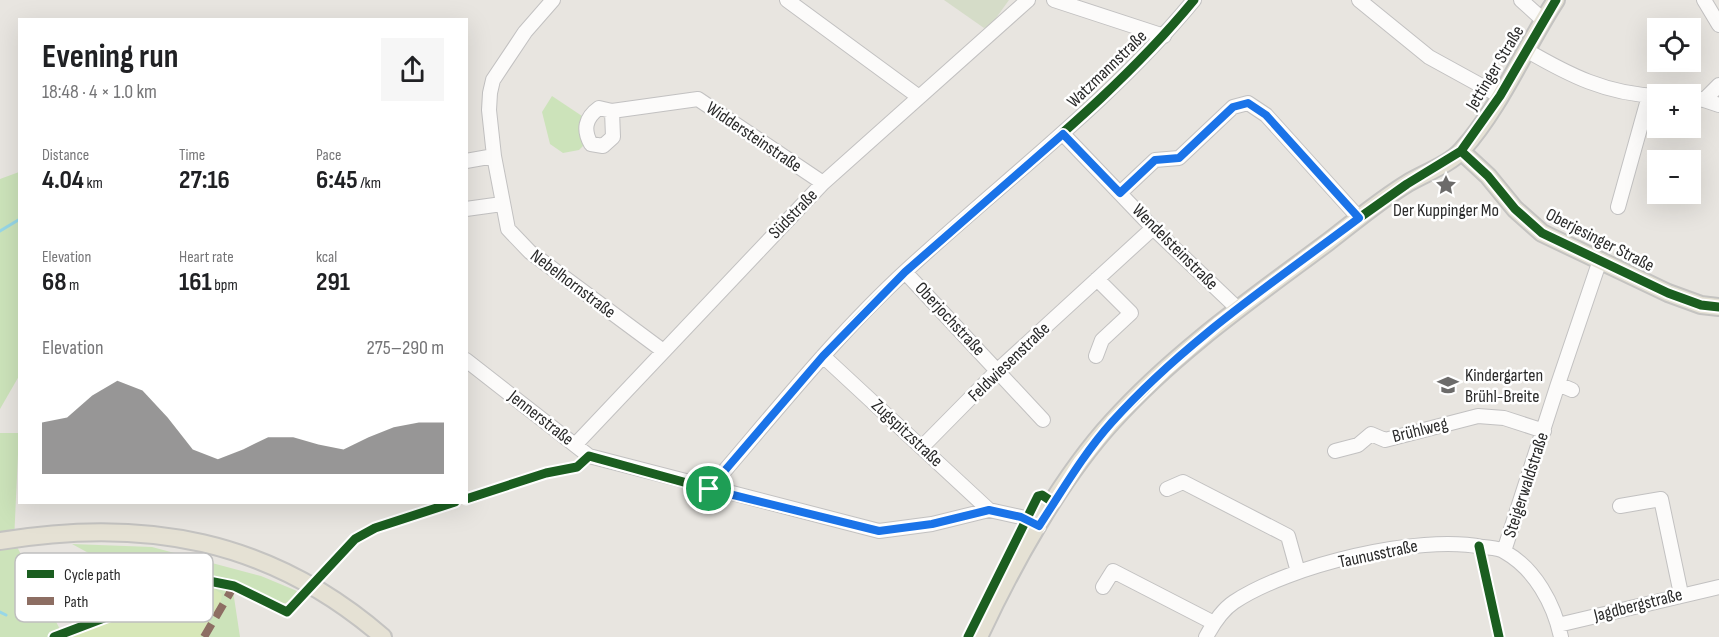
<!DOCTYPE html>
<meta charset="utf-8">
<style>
body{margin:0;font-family:"Sofia Sans Condensed",sans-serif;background:#f6f6f6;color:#202124;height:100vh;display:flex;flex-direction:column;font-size:22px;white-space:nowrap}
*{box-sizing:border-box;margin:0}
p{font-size:20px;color:#757577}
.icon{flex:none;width:33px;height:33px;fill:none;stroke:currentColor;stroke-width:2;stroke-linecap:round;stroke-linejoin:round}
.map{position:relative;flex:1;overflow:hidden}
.side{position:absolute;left:18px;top:18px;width:450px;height:486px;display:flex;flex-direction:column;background:#fff;border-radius:0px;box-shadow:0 6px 24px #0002}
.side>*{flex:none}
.buttons{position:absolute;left:1647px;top:18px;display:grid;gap:12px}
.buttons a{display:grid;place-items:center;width:54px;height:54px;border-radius:0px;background:#fff;box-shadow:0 6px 24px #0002;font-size:30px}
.pin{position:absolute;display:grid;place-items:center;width:51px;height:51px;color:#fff;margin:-26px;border:3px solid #fff;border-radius:50%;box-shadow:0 2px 6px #0007}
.round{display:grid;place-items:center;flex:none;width:63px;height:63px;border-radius:0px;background:#f6f6f6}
.overview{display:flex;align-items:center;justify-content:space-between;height:102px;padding:0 24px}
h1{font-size:33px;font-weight:700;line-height:45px}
.figures{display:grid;grid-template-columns:repeat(3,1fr);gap:9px;height:102px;padding:6px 24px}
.figures div{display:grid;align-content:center}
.figures b{font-size:26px;font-weight:700}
.figures small{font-size:16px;font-weight:400}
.figures p{font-size:16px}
.chart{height:168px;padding:12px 24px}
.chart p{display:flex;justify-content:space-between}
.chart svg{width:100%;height:108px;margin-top:6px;fill:#6c6b6a;opacity:.7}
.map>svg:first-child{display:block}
</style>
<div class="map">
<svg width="1719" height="637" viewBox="0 0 1719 637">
<rect width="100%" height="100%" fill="#e8e5e0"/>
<path fill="#cce3ba" d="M552,96l30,20 -2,6 3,24 -4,4 -16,3 -13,-9 -8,-32z
M19,172v204l-19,33v-230z
M0,433h19l-5,108 50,96h-64z
M72,544l80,3 109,29 36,15 -8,11 -11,3 -46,-21 8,53h-125l-10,-27 55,-18z"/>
<path fill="#d5dcc8" d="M944,0h65l-18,25 -7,3z"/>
<path fill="#d7e7b8" d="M201,588h12l9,6 -1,7 -20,36h-144l60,-25z"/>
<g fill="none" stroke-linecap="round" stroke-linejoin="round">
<path stroke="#97d7e7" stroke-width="3" d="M0,231l20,-12
M0,612l6,3"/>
<defs>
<path id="minor" d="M553,0l-28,32 -32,48 -3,13 -1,17 5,46 14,73 22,23 132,98
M787,0l132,97
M1054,0l110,36
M1359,0l70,57 71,39
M1521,0l22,20
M1704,0l15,25
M1526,50c43,25 80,44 132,46
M1690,98l14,2 15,-15
M1704,100l15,5
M612,111l1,26 -10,9 -12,-2c-8,-14 -6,-26 8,-36l13,3 86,-12 125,84
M1063,134l90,94 85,81
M466,161l28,-5
M1120,193l35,-33 24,-2 54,-51 15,-4 18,12 93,103
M1618,207l31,-111
M466,209l36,-5
M905,272l138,148
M823,356l166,154
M1096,356l6,-16 29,-27 -34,-34
M466,360l123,96 290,75 53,-7 57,-14 32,7 18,10
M1558,384l42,-124
M575,445l248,-262 205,-183
M923,446l75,-76 155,-142
M1335,451l23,-6 13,-11 14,6 93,-24 26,2 40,13
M709,489c64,-74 126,-153 198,-219 96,-89 203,-168 287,-270
M1167,489l16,-7 105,54 10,36
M1620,506l41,-7 20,95
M1504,551l54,-167 14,6
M1103,587l10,-16 101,52
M1558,625l161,-38
M1206,637c7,-13 16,-27 28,-35 56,-37 184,-68 249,-55 7,1 17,1 22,5 30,17 49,52 56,85"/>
<path id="major" d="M1461,151l27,25 27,33 27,24 126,60 33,12 18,2
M0,541c144,-24 270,-2 383,96
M979,637c33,-71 81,-158 133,-215 63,-70 141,-124 216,-180 26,-20 52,-42 80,-59 17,-10 42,-19 54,-33 39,-44 62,-101 94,-150"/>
</defs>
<use href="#minor" stroke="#c2c1c1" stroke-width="16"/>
<use href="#major" stroke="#c4c3c1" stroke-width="20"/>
<use href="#minor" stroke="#fcfbfa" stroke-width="14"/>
<use href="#major" stroke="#e5e1d4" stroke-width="16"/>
<path stroke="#8d6e63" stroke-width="8" stroke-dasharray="15 8" stroke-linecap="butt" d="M204,637l30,-51"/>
<defs>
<path id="cycleway" d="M1461,151l27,25 27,33 27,24 126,60 33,12 18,2
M466,499l80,-26 31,-6 12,-11 120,33c64,-74 126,-153 198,-219 96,-89 203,-168 287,-270
M1479,546l20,91
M54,637l150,-57 30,6 53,26 68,-73 20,-11 80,-26
M968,637l70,-141 4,-1 12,8 26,-41 32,-40 53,-52 54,-47 140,-105 48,-34 54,-33 39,-55 56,-96"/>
</defs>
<use href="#cycleway" stroke="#fff" stroke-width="13"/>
<use href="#cycleway" stroke="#1b5e20" stroke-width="9"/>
</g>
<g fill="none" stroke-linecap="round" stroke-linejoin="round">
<defs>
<path id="route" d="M1248,103l18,12 93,103c-85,64 -175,124 -247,204 -28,31 -50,69 -73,104l-18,-9 -32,-7 -57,14 -53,7 -170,-42 114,-133 82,-84 158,-138 57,59 35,-33 24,-2 54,-51z"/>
</defs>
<use href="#route" stroke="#fff" stroke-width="12"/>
<use href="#route" stroke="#1a73e8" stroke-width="8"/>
</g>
<defs>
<symbol id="sight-bare" viewBox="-9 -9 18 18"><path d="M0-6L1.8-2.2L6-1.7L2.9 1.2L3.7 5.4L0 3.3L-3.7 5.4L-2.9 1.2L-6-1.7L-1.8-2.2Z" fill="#6c6b6a" stroke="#fff" stroke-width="2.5" paint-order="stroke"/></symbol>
<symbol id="school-bare" viewBox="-9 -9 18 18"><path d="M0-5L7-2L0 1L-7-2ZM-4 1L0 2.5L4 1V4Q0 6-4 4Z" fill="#6c6b6a" stroke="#fff" stroke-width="2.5" paint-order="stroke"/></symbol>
</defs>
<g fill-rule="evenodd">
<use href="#sight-bare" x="1431" y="170" width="30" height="30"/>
<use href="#school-bare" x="1433" y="370" width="30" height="30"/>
</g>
<g text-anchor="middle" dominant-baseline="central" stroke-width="5" stroke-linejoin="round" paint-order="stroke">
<g font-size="18" fill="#2a2a2a" stroke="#fff">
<text transform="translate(1495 68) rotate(-59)">Jettinger Straße</text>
<text transform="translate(1107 69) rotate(-44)">Watzmannstraße</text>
<text transform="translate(754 137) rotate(34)">Widdersteinstraße</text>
<text transform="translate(793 214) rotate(-46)">Südstraße</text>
<text transform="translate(1600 240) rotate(27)">Oberjesinger Straße</text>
<text transform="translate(1175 247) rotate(45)">Wendelsteinstraße</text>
<text transform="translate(573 284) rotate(37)">Nebelhornstraße</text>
<text transform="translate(950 319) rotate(47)">Oberjochstraße</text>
<text transform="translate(1009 362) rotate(-44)">Feldwiesenstraße</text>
<text transform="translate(541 418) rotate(38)">Jennerstraße</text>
<text transform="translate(1420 430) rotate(-14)">Brühlweg</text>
<text transform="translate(907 433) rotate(43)">Zugspitzstraße</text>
<text transform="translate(1526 485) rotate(-72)">Steigerwaldstraße</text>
<text transform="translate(1378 554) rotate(-12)">Taunusstraße</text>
<text transform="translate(1638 605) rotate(-14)">Jagdbergstraße</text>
</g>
<g font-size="18" fill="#2a2a2a" stroke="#fff">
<text x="1446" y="210">Der Kuppinger Mo</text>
<text x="1465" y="375" text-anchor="start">Kindergarten<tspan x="1465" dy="21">Brühl-Breite</tspan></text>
</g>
</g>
<rect x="15" y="553" width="198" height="69" rx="9" fill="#fff" stroke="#bfbfbf" stroke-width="1.5"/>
<rect x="27" y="570" width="27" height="8" fill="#1b5e20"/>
<rect x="27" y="597" width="27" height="8" fill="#8d6e63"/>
<g font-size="16" fill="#2a2a2a">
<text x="64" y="580">Cycle path</text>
<text x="64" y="607">Path</text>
</g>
</svg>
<div class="buttons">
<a><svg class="icon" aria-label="locate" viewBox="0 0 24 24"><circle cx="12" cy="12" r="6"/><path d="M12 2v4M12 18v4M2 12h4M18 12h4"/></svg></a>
<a>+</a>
<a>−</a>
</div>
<div class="pin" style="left:709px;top:489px;background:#1e9e55"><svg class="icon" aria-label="arrive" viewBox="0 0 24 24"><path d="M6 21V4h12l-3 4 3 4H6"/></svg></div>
<section class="side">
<div class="overview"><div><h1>Evening run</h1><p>18:48 · 4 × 1.0 km</p></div><a class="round"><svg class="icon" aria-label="share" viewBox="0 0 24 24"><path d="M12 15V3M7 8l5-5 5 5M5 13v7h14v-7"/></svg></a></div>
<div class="figures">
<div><p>Distance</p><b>4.04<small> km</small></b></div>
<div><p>Time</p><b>27:16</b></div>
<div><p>Pace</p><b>6:45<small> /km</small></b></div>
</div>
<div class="figures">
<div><p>Elevation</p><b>68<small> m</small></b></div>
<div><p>Heart rate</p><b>161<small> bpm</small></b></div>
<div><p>kcal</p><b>291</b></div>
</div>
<div class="chart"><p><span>Elevation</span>275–290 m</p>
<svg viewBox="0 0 160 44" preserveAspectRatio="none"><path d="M0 44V23L10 21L20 12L30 6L40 10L50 21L60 34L70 38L80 34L90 29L100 29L110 32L120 34L130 29L140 25L150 23L160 23V44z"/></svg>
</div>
</section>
</div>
